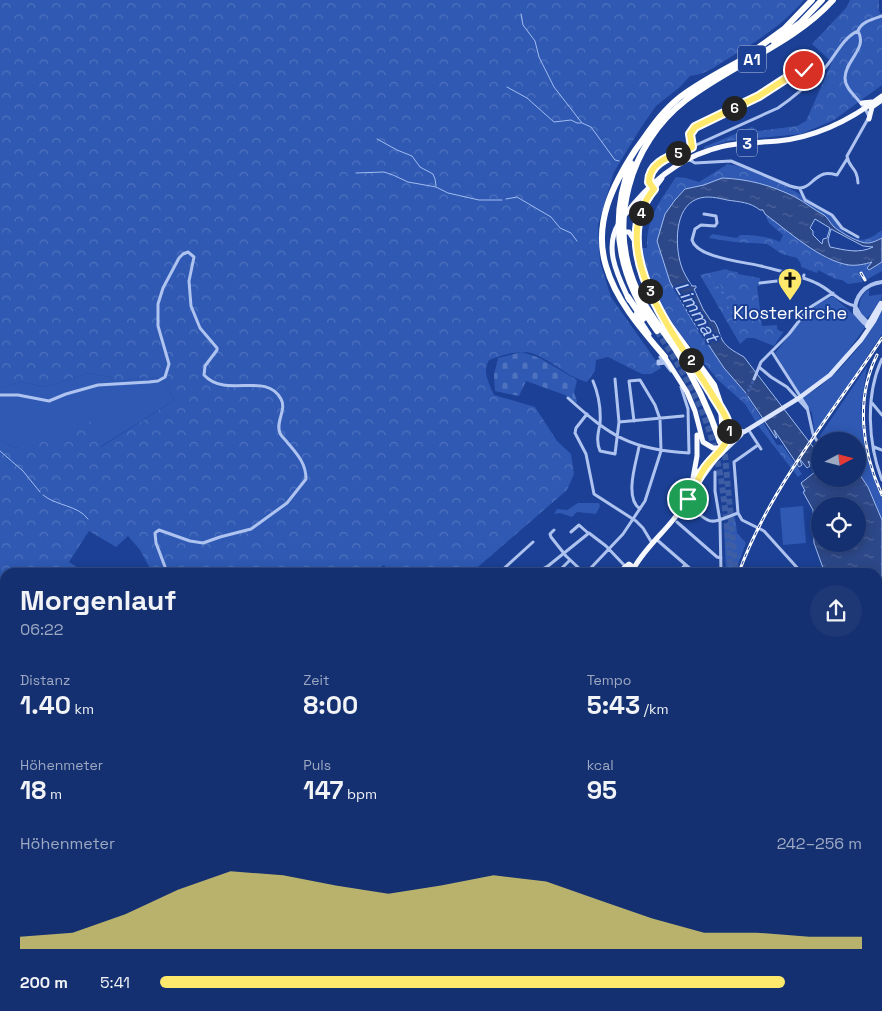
<!DOCTYPE html>
<html lang="de">
<meta charset="utf-8">
<style>
body{margin:0;font-family:"Space Grotesk",sans-serif;background:#1d3875;color:#f1f3f6;height:100vh;display:flex;flex-direction:column;font-size:19px;white-space:nowrap}
*{box-sizing:border-box;margin:0}
p{font-size:16px;color:#9da9c3}
.icon{flex:none;width:28px;height:28px;fill:none;stroke:currentColor;stroke-width:2;stroke-linecap:round;stroke-linejoin:round}
.map{position:relative;flex:1;overflow:hidden}
.panel{position:absolute;left:0px;top:568px;width:882px;height:444px;display:flex;flex-direction:column;background:#143070;border-radius:15px 15px 0 0;box-shadow:0 2px 12px #0003,0 0 0 1px #334b83}
.panel>*{flex:none}
.needle{width:32px;rotate:83deg}
.tools{position:absolute;left:811px;top:432px;display:grid;gap:10px}
.tools a{display:grid;place-items:center;width:55px;height:55px;border-radius:50%;background:#143070;box-shadow:0 2px 12px #0003,0 0 0 1px #334b83;font-size:25px}
.pin{position:absolute;display:grid;place-items:center;width:42px;height:42px;color:#fff;margin:-21px;border:2px solid #fff;border-radius:50%;box-shadow:0 1px 5px #0007}
.km{position:absolute;width:25px;height:25px;margin:-12px;border-radius:50%;background:#222;color:#fff;font-size:14px;line-height:25px;text-align:center}
.round{display:grid;place-items:center;flex:none;width:52px;height:52px;border-radius:26px;background:#1d3875}
.headline{display:flex;align-items:center;justify-content:space-between;height:85px;padding:0 20px}
h1{font-size:28px;font-weight:700;line-height:38px}
.stats{display:grid;grid-template-columns:repeat(3,1fr);gap:8px;height:85px;padding:5px 20px}
.stats div{display:grid;align-content:center}
.stats b{font-size:25px;font-weight:700}
.stats small{font-size:14px;font-weight:400}
.stats p{font-size:14px}
.chart{height:140px;padding:10px 20px}
.chart p{display:flex;justify-content:space-between}
.chart svg{width:100%;height:90px;margin-top:5px;fill:#ffe96d;opacity:.7}
ul{padding:0 20px;list-style:none;font-size:16px}
li{display:grid;grid-template-columns:80px 60px 1fr;align-items:center;height:38px}
li i{height:12px;border-radius:6px;background:#ffe96d}
.map>svg:first-child{display:block}
</style>
<div class="map">
<svg width="882" height="1011" viewBox="0 0 882 1011">
<defs>
<pattern id="forest-crowns" width="20" height="18" patternUnits="userSpaceOnUse" patternTransform="scale(1.25)"><rect width="20" height="18" fill="#2f59b3"/><path d="M2 6a3 3 0 1 1 6 0M12 15a3 3 0 1 1 6 0" fill="none" stroke="#4e72be"/></pattern>
<pattern id="cemetery-stones" width="16" height="16" patternUnits="userSpaceOnUse" patternTransform="scale(1.25)"><rect width="16" height="16" fill="#2f59b3"/><path d="M2 7V4a2 2 0 0 1 4 0v3zM10 15v-3a2 2 0 0 1 4 0v3z" fill="#4e72be"/></pattern>
<pattern id="garden-dots" width="8" height="8" patternUnits="userSpaceOnUse" patternTransform="scale(1.25)"><rect width="8" height="8" fill="#2f59b3"/><path d="M2 2h.1M6 6h.1" fill="none" stroke="#4e72be" stroke-width="1.8" stroke-linecap="round"/></pattern>
<pattern id="water-ripples" width="26" height="14" patternUnits="userSpaceOnUse" patternTransform="scale(1.25)"><rect width="26" height="14" fill="#2d4888"/><path d="M2 4q2-2 4 0t4 0M15 11q2-2 4 0t4 0" fill="none" stroke="#4c639a"/></pattern>
</defs>
<rect width="100%" height="100%" fill="#1b4095"/>
<path fill="#2f59b3" d="M869,289v7l13,-2c0,8 -8,19 -15,24 -13,-6 -8,-22 2,-29z
M833,296l33,30 -31,43 -35,26 -25,-42 37,-46z
M882,308v26l-67,101 -3,-22 -10,-15 17,-11 18,-15 22,-25z
M867,366l-6,41 3,37 10,36 8,18v22l-21,-45 -3,-3v-31h-20l-19,-4z
M88,373l22,4 5,7 17,-5 29,-2 14,23 -75,47 -58,-4 -28,5 -14,-9v-52l21,-5 25,5z
M578,503h21l1,3 -4,8 -19,-2 -5,5 -12,-4 -6,1 3,-5 10,1z
M803,506l3,37 -23,2 -3,-37z"/>
<path fill="url(#forest-crowns)" d="M0,0h804c-20,24 -44,39 -70,55 -16,9 -25,19 -44,21l-10,11 -24,19 -16,23 -26,43 -16,53 2,37 11,35 50,71 -10,6h-9l-34,-17 -12,3 -1,11 -8,11c-22,-5 -42,-29 -63,-30 -9,-1 -26,5 -35,8 -7,12 0,23 5,35l41,12 22,34 14,13 3,20 -7,16 -95,82h-83l-5,-7 -15,7h-217l-12,-22 -12,-14 -12,11 -27,-16 -20,31 16,10h-80v326l-5,-5v-454l14,9 28,-6 17,1 18,-22 15,1 9,25 74,-47 -14,-23 -29,2 -17,5 -5,-7 -22,-4 -42,14 -25,-5 -21,5z
M850,0h29v11l3,5v69l-48,35 -33,14 -73,7 -24,8v-2l48,-20 6,4 39,-5 9,-5 26,-59 -20,-18 34,-36z
M728,164c27,4 84,34 104,52 11,10 7,17 25,23 9,3 18,-4 25,-9v8l-14,5h-6l-19,-10 -9,-6 -7,-8 -30,-21 -75,-20 -18,7 -19,4 -10,11 -10,14 -3,11 2,38 6,19 22,38 32,48 21,24 32,53h5l20,29 -4,3 -39,-50 -14,-23 -27,-24 -45,-55 -11,-15 -14,-31 -7,-31h6c-1,-30 13,-47 29,-71l10,1 13,4z
M765,214l62,45 36,5 10,-2 -4,8 13,-8v9l-16,9 -6,-9 -2,2 2,2 3,7 -15,2 -6,-4 -7,-1 -17,-9 -1,3 -16,-6v-3l-4,-6 -15,-4 -15,-10 -33,-2 -25,-4 3,-4 25,4 3,-3c15,0 26,1 40,7l3,-7 -14,-12z
M726,269l4,2 8,1v2l22,4v8h-3l5,40 15,-1v4l5,3 2,-1 -10,15 -20,-8h-7l-7,6 -40,-69z
M735,517l2,16 9,10 -11,29h-9l-2,-47z
M0,911l5,4v70l-5,7z
M534,1006h56l-7,5h-51z"/>
<path fill="url(#cemetery-stones)" d="M522,352l18,6 37,22 -3,13 3,8 -1,3 -11,-9 -39,-14 -7,15 -24,-5 -1,-16 4,-17z"/>
<path fill="url(#garden-dots)" d="M715,277l23,37v2l-2,2 -4,-1 -20,-36v-3z
M367,1006h97l-15,5h-79l-4,-3z"/>
<path fill="url(#water-ripples)" stroke="#a1bcf1" fill-rule="evenodd" d="M722,178c26,1 49,7 73,19 10,5 19,13 29,18 4,3 6,8 10,12 6,5 26,17 34,16 4,0 10,-3 14,-5v24l-13,8 -2,-2 5,-6c-7,2 -15,4 -23,3 -28,-4 -61,-34 -84,-51l-2,-4h-3c-10,-8 -20,-8 -33,-10 -9,-2 -20,-5 -30,-1 -23,9 -22,47 -16,66 2,7 7,15 11,21h4v2l-2,1 9,20 8,12h3c4,6 4,8 6,14 4,12 14,16 24,22l76,99v3l-2,2 -4,-4 2,5 -3,3 -5,-4 2,5 -3,2 -8,-10 3,7 -3,2 -25,-37 3,8h-1l-31,-46 -21,-24 -32,-48 -22,-38 -13,-41 8,-27 10,-14 10,-11 19,-4zM815,219l15,9 -3,10 -4,1 -1,5 -9,-9v-4l-3,-3zM831,229l32,17 10,1c-14,7 -28,3 -43,0l-2,-7z
M820,468v11h38v-7l10,15 14,33v143l-4,14v-105h-51l-4,-4 -9,-25 -1,-33 -10,-18 2,-1 -4,-8zM858,506v38h-38v-38z
M288,1006h69l-6,5h-69z"/>
<g fill="none" stroke-linecap="round" stroke-linejoin="round">
<path stroke="#a1bcf1" stroke-width="1" d="M521,14l2,11 12,16 4,16 15,30 28,36 9,4 24,33 4,1
M507,87l20,11 27,24 17,-2 6,3h4
M377,139l20,11 15,6 8,11 13,7 2,5 1,7
M356,173l28,-1 9,3 15,7 28,5 12,6 31,7h23
M506,199l11,-2 34,20 9,11 11,5 6,8
M0,451l23,20 17,21
M43,495c13,11 35,10 45,24
M832,1006v2"/>
<path stroke="#3d5da5" stroke-width="3" stroke-dasharray="3 1.5" stroke-linecap="butt" d="M746,396l8,-17"/>
<path stroke="#3d5da5" stroke-width="6" stroke-dasharray="6 3" stroke-linecap="butt" d="M657,331c24,37 46,73 57,116 11,41 13,84 17,125
M724,445l12,127"/>
<path stroke="#aec3ef" stroke-width="3" d="M858,31c3,-9 15,-12 24,-15
M692,147l-2,-9v-6l11,-9 54,-25 41,-26 11,-1 8,6
M688,159l7,4 36,-2 59,25c20,7 19,-7 34,-12 4,-1 9,0 13,1l10,-16
M858,183c-1,-17 -9,-14 -11,-27l22,-39c-5,-16 -24,-25 -24,-39 0,-18 23,-29 13,-47
M652,186c-9,-11 4,-22 13,-27l113,-51c16,-11 32,-25 46,-39 11,-12 19,-32 34,-38
M800,189l5,11 27,15 10,13 16,9
M704,214l12,2 1,7 -2,3 -14,-1 -6,4 -3,11c5,18 53,22 69,26 18,5 38,9 55,17 14,6 24,20 39,23
M760,283l43,-5 1,-3
M772,352l35,55 6,27 7,12
M660,357l11,14
M882,359c-17,36 -14,85 0,121
M662,360l-4,1v3l7,-1
M759,367l12,10 16,10 20,22
M754,379l7,-17 28,-28 20,-26 24,-15
M593,381c5,12 8,29 7,43 -2,9 -4,18 0,27l15,3 4,-32 -4,-43
M0,395h18l31,6 17,-7 32,-9 51,-3 9,-1 7,-4 4,-13 -11,-38v-22l5,-16 16,-30 4,-4 5,-2 6,5 -5,24 2,25 9,22 17,20v2l-12,16 -1,9c22,24 62,-4 77,24 6,11 -6,23 -1,34 1,3 5,6 7,9 10,12 19,21 19,37l-19,24 -36,26 -31,8 -17,6 -13,-2 -31,-11 -4,3 1,10 11,29
M568,398c42,38 63,52 121,55l-1,-44 -7,-22
M872,403l10,12
M587,414l-11,14 -1,5 11,21 8,40 42,27 7,7 9,15
M619,422l64,-6
M748,429l13,20
M758,445l-24,17 4,51 4,7 22,11 37,41
M639,447c-3,16 -15,51 1,62
M874,447l8,3
M715,472v19l5,30 1,51
M691,507c22,21 21,15 47,6
M677,522l40,35 4,1
M554,530l-4,4 1,3 15,19 17,16
M571,532l8,-7 9,8
M656,539l38,33
M500,572l33,-30
M537,572l11,-6 41,-33 17,13 19,20
M558,572l12,-12
M587,572l36,-38 22,-33 16,-50 -1,-32 -5,-14 -15,-25 -11,1 5,40
M679,572l6,-7
M878,724l4,2
M878,746l4,-15
M878,863l4,-1
M878,961l4,3
M776,1011l3,-5
M835,1011l10,-2 23,2"/>
<path stroke="#aec3ef" stroke-width="4" d="M855,306l5,9 9,9
M870,326l-6,-3 -9,-10c-1,-17 10,-29 27,-31"/>
<path stroke="#dce5fb" stroke-width="4.5" d="M867,326l14,-23
M728,423l7,6 9,3
M727,440l17,-8 55,-34 31,-23 31,-35 13,-19 8,-16
M697,485l19,-26 25,-24"/>
<path stroke="#f7f9ff" stroke-width="5" d="M862,103l10,-1
M872,107l10,-7
M869,119l3,-12
M662,178c-6,9 -13,16 -17,26 -18,38 -1,78 17,112
M624,216c22,-29 51,-55 86,-66 22,-8 46,-7 68,-9 39,-4 74,-22 104,-45
M619,223c-16,25 -1,53 10,77
M621,232h8l7,11
M636,314l13,20
M664,356l23,36 8,19 8,31 10,6h9
M693,478l4,-22v-21
M684,499l15,-28
M634,568c10,-18 26,-32 39,-48 13,-16 21,-35 32,-52 11,-16 31,-28 21,-49l-41,-69
M624,572v-4l5,-4 4,3v5
M209,1011l4,-5"/>
<path stroke="#fff" stroke-width="6" d="M774,42l26,-19 22,-23
M755,50l29,-21 28,-29
M631,163c-24,60 -11,117 26,168
M628,297l15,22
M661,313l53,72 7,21 2,33
M665,357c-23,-27 -49,-56 -59,-91 -13,-43 7,-82 30,-117 14,-19 25,-37 44,-52 25,-19 54,-32 81,-48
M720,442c-11,-33 -25,-63 -44,-92 -13,-20 -29,-38 -39,-60 -30,-67 -8,-146 49,-190 48,-37 106,-55 147,-100
M529,1011l2,-5
M594,1011l7,-5
M605,1011l7,-5"/>
<defs>
<path id="rail" d="M861,273l4,7
M877,355c-22,44 -15,96 5,140
M739,572c32,-86 93,-158 143,-234
M878,713l4,-7
M257,1011l5,-5
M683,1011l3,-5"/>
</defs>
<use href="#rail" stroke="#fff" stroke-width="3"/>
<use href="#rail" stroke="#1b4095" stroke-width="1" stroke-dasharray="4" stroke-linecap="butt"/>
</g>
<g fill="none" stroke-linecap="round" stroke-linejoin="round">
<defs>
<path id="route" d="M688,499c5,-10 10,-20 16,-30 8,-12 24,-22 25,-37 1,-13 -11,-27 -17,-38 -32,-53 -110,-143 -58,-205l-5,-7c0,-22 27,-27 43,-35l-2,-13 5,-7 64,-31 37,-24 8,-2"/>
</defs>
<use href="#route" stroke="#fff" stroke-width="10"/>
<use href="#route" stroke="#ffe96d" stroke-width="6"/>
</g>
<defs>
<symbol id="church-pin" viewBox="-11 -11 22 30"><path d="M0 17L-7.5 6A9.5 9.5 0 1 1 7.5 6Z" fill="#ffe96d" stroke="#1b4095"/><path d="M-1.2-6h2.4v3.5h3.3v2.4h-3.3V6h-2.4V-.1h-3.3v-2.4h3.3Z" fill="#111"/></symbol>
</defs>
<g fill-rule="evenodd">
<use href="#church-pin" x="776" y="266" width="28" height="38"/>
</g>
<g text-anchor="middle" dominant-baseline="central" stroke-width="4" stroke-linejoin="round" paint-order="stroke">
<g fill="#1b4095" stroke="#bbc6df" stroke-width="1">
<rect x="738" y="45.5" width="28" height="27" rx="4"/>
<rect x="737" y="129.5" width="20" height="27" rx="4"/>
</g>
<g font-size="16" font-weight="bold" fill="#fff">
<text x="752" y="59">A1</text>
<text x="747" y="143">3</text>
</g>
<g font-size="18" fill="#fff" stroke="#1b4095">
<text x="790" y="312">Klosterkirche</text>
</g>
<g font-size="19" font-style="italic" fill="#bbcef6" stroke="#1b4095">
<text transform="translate(697 312) rotate(59)">Limmat</text>
</g>
</g>
</svg>
<div class="tools">
<a><svg class="needle" viewBox="-14 -14 28 28"><path d="M0-13l5 13h-10z" fill="#e53935"/><path d="M0 13l5-13h-10z" fill="#9da9c3"/></svg></a>
<a><svg class="icon" aria-label="locate" viewBox="0 0 24 24"><circle cx="12" cy="12" r="6"/><path d="M12 2v4M12 18v4M2 12h4M18 12h4"/></svg></a>
</div>
<div class="pin" style="left:688px;top:499px;background:#1e9e55"><svg class="icon" aria-label="arrive" viewBox="0 0 24 24"><path d="M6 21V4h12l-3 4 3 4H6"/></svg></div>
<div class="pin" style="left:804px;top:70px;background:#d93025"><svg class="icon" aria-label="check" viewBox="0 0 24 24"><path d="M5 12l5 5 9-10"/></svg></div>
<b class="km" style="left:729px;top:431px">1</b>
<b class="km" style="left:691px;top:360px">2</b>
<b class="km" style="left:650px;top:291px">3</b>
<b class="km" style="left:641px;top:213px">4</b>
<b class="km" style="left:678px;top:153px">5</b>
<b class="km" style="left:734px;top:108px">6</b>
<section class="panel">
<div class="headline"><div><h1>Morgenlauf</h1><p>06:22</p></div><a class="round"><svg class="icon" aria-label="share" viewBox="0 0 24 24"><path d="M12 15V3M7 8l5-5 5 5M5 13v7h14v-7"/></svg></a></div>
<div class="stats">
<div><p>Distanz</p><b>1.40<small> km</small></b></div>
<div><p>Zeit</p><b>8:00</b></div>
<div><p>Tempo</p><b>5:43<small> /km</small></b></div>
</div>
<div class="stats">
<div><p>Höhenmeter</p><b>18<small> m</small></b></div>
<div><p>Puls</p><b>147<small> bpm</small></b></div>
<div><p>kcal</p><b>95</b></div>
</div>
<div class="chart"><p><span>Höhenmeter</span>242–256 m</p>
<svg viewBox="0 0 160 44" preserveAspectRatio="none"><path d="M0 44V38L10 36L20 27L30 15L40 6L50 8L60 13L70 17L80 13L90 8L100 11L110 20L120 29L130 36L140 36L150 38L160 38V44z"/></svg>
</div>
<ul>
<li><b>200 m</b>5:41<i style="width:89%"></i></li>
</ul>
</section>
</div>
